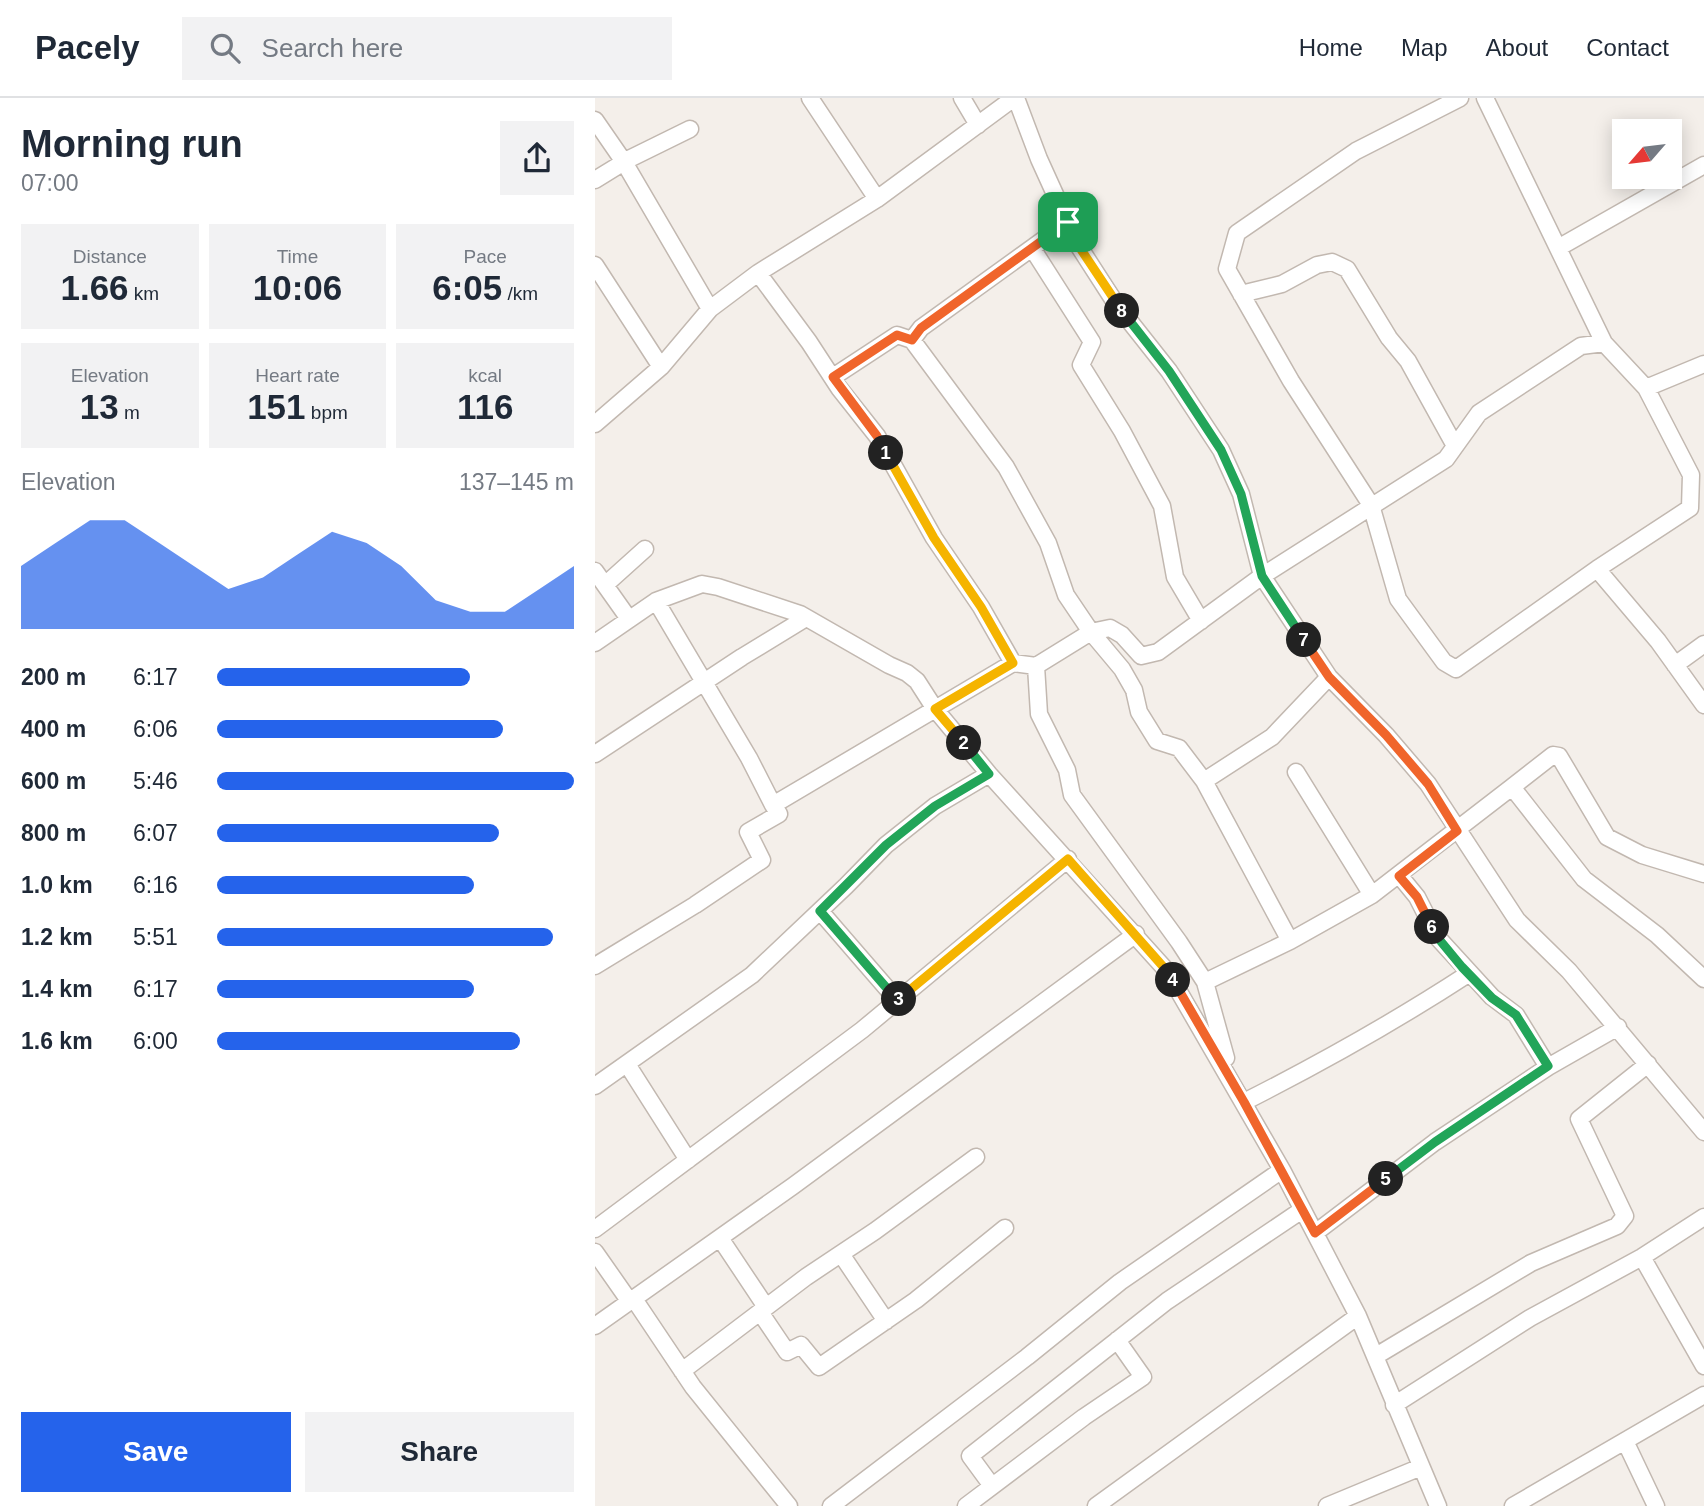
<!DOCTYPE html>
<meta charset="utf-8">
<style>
body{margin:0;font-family:Arial,sans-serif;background:#f2f2f3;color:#1f2937;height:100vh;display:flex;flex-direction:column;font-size:26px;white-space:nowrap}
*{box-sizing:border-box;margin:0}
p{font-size:23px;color:#747a83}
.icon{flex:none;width:38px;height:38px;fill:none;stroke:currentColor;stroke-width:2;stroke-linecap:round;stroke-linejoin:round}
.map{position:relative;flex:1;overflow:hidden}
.panel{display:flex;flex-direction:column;background:#fff;width:595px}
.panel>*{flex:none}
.needle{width:46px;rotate:242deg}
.buttons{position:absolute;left:1017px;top:21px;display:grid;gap:14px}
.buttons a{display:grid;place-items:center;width:70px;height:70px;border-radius:0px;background:#fff;box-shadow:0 4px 18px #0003;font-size:35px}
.pin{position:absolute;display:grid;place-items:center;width:60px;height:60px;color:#fff;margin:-30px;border-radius:14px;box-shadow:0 4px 10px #0006}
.km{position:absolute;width:35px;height:35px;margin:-18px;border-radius:50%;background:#222;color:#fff;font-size:19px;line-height:35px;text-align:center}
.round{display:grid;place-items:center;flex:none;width:74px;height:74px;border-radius:0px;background:#f2f2f3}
.headline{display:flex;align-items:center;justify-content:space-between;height:119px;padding:0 21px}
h1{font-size:38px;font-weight:600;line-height:52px}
.figures{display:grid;grid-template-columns:repeat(3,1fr);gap:10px;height:119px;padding:7px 21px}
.figures div{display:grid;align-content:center;border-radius:0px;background:#f2f2f3;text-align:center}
.figures b{font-size:35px;font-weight:600}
.figures small{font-size:19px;font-weight:400}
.figures p{font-size:19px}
.chart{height:196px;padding:14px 21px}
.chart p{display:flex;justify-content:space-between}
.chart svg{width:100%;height:126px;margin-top:7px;fill:#2563eb;opacity:.7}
.primary-button{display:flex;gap:14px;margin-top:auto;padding:14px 21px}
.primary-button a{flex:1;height:80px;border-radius:0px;background:#2563eb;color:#fff;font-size:28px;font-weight:600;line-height:80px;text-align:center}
.primary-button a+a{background:#f2f2f3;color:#1f2937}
ul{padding:0 21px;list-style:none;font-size:23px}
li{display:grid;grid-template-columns:112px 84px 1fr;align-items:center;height:52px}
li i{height:18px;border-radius:9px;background:#2563eb}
header{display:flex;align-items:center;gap:42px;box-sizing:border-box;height:98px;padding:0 35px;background:#fff;border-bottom:2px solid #e0e1e3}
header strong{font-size:33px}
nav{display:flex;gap:38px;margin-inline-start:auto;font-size:24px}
.search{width:490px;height:63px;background:#f2f2f3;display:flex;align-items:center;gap:18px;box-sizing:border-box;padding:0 24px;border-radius:0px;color:#747a83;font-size:26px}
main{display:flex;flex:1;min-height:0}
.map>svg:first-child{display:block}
</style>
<header>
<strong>Pacely</strong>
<div class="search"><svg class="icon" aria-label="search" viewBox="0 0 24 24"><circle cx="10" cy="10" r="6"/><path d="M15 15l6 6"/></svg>Search here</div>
<nav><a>Home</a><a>Map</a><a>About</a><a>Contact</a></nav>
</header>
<main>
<section class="panel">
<div class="headline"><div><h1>Morning run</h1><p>07:00</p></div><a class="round"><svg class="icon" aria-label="share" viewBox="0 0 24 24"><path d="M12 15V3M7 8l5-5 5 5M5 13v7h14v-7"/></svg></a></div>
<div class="figures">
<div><p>Distance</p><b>1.66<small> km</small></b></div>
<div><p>Time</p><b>10:06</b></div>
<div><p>Pace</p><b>6:05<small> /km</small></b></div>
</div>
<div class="figures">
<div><p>Elevation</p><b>13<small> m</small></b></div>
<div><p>Heart rate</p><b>151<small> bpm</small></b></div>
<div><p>kcal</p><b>116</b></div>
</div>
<div class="chart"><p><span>Elevation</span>137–145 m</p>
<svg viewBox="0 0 160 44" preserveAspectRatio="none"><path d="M0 44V22L10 14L20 6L30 6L40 14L50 22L60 30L70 26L80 18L90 10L100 14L110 22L120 34L130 38L140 38L150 30L160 22V44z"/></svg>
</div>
<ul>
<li><b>200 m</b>6:17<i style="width:71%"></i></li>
<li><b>400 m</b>6:06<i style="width:80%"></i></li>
<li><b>600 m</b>5:46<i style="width:100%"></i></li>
<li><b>800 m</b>6:07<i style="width:79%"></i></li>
<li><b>1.0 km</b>6:16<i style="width:72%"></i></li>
<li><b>1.2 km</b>5:51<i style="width:94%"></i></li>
<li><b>1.4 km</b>6:17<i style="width:72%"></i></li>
<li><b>1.6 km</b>6:00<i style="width:85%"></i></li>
</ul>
<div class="primary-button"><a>Save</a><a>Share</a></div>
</section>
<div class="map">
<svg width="1109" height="1408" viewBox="0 0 1109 1408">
<rect width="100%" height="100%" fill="#f4efea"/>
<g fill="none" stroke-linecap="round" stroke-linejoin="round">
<defs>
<path id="minor" d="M215,0l67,101
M367,0l16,27
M421,0l23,61 39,86 38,59 53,67 52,79 20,44 21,82 67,101 57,58 42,49 89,136 52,51 135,161
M865,0l-104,53 -119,82 -10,36 64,112 80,124 27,94 46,63 12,7 141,-100 61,72 46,64
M890,0l119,245
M0,22l29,42 86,147
M0,82l34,-21 61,-30
M473,124l-147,106 -9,12 94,127 42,76 18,52 25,37 31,37 12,21 5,22 18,29 22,7 25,33 86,160
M437,150l60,94 -11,23 41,66 40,75 13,71 26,44
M963,150l146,-83
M0,167l66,102
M163,175l119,-74 137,-101
M646,196l41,-10 35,-19 15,-3 15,7 42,69 19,23 47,85
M238,279l64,-42 15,5
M0,326l66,-57 49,-58 48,-36 51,69 30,46 38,48 57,102 47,69 32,56
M1002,471l93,-61 1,-33 -45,-87
M0,473l34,48
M10,487l40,-36
M61,503l93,157 24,47 240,-142 23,3 55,-34 19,-4 12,7 19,21 17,-4 104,-76 184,-117 33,-46 102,-67 23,-3 42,45 58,-24
M0,545l61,-42 46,-17 16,3 82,27 89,51 18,8 10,8 18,28 54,65 178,197 115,199 76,146 80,190
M1080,567l29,-21
M441,568l3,48 28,56 5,25 107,147 26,40 21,76
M0,656l147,-97 64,-39
M701,674l76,123
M609,683l68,-44 57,-60
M917,689l41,-32 6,1 48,81 35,18 62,19
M804,777l18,22 21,41 54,59 24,18 32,52
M225,813l77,89
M0,868l100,-61 67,-45 -14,-28 31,-18 -6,-9
M610,884l85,-41 82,-46 140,-108 72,92 73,56 47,44
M32,966l61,96
M0,988l157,-111 94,-89 40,-41 49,-39 54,-32
M649,1004c77,-39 152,-81 224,-128
M0,1131l267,-199 206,-171
M720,1135l120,-91 113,-75 70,-40
M125,1140l46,69
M0,1154l35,50
M246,1156l45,67
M1047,1159l62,109
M39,1201l59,88 96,119
M165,1214l27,40 14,-7 18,22 97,-67 89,-72
M0,1228l198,-140 343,-252
M781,1258l155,-93 86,-37 8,-10 -46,-97 69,-55
M87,1273l124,-94 69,-46 101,-74
M799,1307l136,-87 112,-61 62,-40
M1030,1343l31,65
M397,1388l-22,-30 197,-155 135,-91
M236,1408l196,-149 93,-75 162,-112
M371,1408l118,-89 59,-40 -26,-37
M501,1408l262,-190
M732,1408l94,-39
M918,1408l191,-111"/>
</defs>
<use href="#minor" stroke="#c2b8b0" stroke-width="19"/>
<use href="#minor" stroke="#fff" stroke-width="16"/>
</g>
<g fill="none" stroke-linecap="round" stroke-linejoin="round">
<defs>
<path id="split-1" d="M291,355l-9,-17 -44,-59 64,-42 15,5 9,-12 147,-106"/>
<path id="split-2" d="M291,355l48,85 47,69 32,56 -78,46 29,34"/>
<path id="split-3" d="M304,901l-2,1 -77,-89 66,-66 49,-39 54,-32 -25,-31"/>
<path id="split-4" d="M304,901l169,-140 99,112 6,9"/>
<path id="split-5" d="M578,882l71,122 71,131 71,-54"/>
<path id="split-6" d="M791,1081l49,-37 113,-76 -32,-51 -24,-17 -30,-31 -24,-29 -6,-11"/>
<path id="split-7" d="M709,542l25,37 57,58 42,49 29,47 -58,45 18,21 15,30"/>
<path id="split-8" d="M527,213l47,60 52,79 20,44 21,82 42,64"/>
<path id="split-9" d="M473,124l10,23 44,66"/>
</defs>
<use href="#split-1" stroke="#fff" stroke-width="14"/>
<use href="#split-2" stroke="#fff" stroke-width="14"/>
<use href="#split-3" stroke="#fff" stroke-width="14"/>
<use href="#split-4" stroke="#fff" stroke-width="14"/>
<use href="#split-5" stroke="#fff" stroke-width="14"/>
<use href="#split-6" stroke="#fff" stroke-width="14"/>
<use href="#split-7" stroke="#fff" stroke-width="14"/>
<use href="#split-8" stroke="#fff" stroke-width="14"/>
<use href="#split-9" stroke="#fff" stroke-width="14"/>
<use href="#split-1" stroke="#f0652b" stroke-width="9"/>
<use href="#split-2" stroke="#f5b400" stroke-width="9"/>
<use href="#split-3" stroke="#22a559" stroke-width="9"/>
<use href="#split-4" stroke="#f5b400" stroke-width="9"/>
<use href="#split-5" stroke="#f0652b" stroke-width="9"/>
<use href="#split-6" stroke="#22a559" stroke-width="9"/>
<use href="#split-7" stroke="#f0652b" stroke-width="9"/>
<use href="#split-8" stroke="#22a559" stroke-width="9"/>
<use href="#split-9" stroke="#f5b400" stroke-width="9"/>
</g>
</svg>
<div class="buttons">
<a><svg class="needle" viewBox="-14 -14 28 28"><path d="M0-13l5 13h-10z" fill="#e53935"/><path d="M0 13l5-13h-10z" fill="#747a83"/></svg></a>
</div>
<div class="pin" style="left:473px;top:124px;background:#1e9e55"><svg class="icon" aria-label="arrive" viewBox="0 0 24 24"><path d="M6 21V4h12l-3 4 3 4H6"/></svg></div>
<b class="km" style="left:291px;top:355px">1</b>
<b class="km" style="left:369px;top:645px">2</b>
<b class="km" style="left:304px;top:901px">3</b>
<b class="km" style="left:578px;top:882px">4</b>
<b class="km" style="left:791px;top:1081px">5</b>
<b class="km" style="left:837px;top:829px">6</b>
<b class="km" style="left:709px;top:542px">7</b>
<b class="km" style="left:527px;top:213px">8</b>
</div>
</main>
